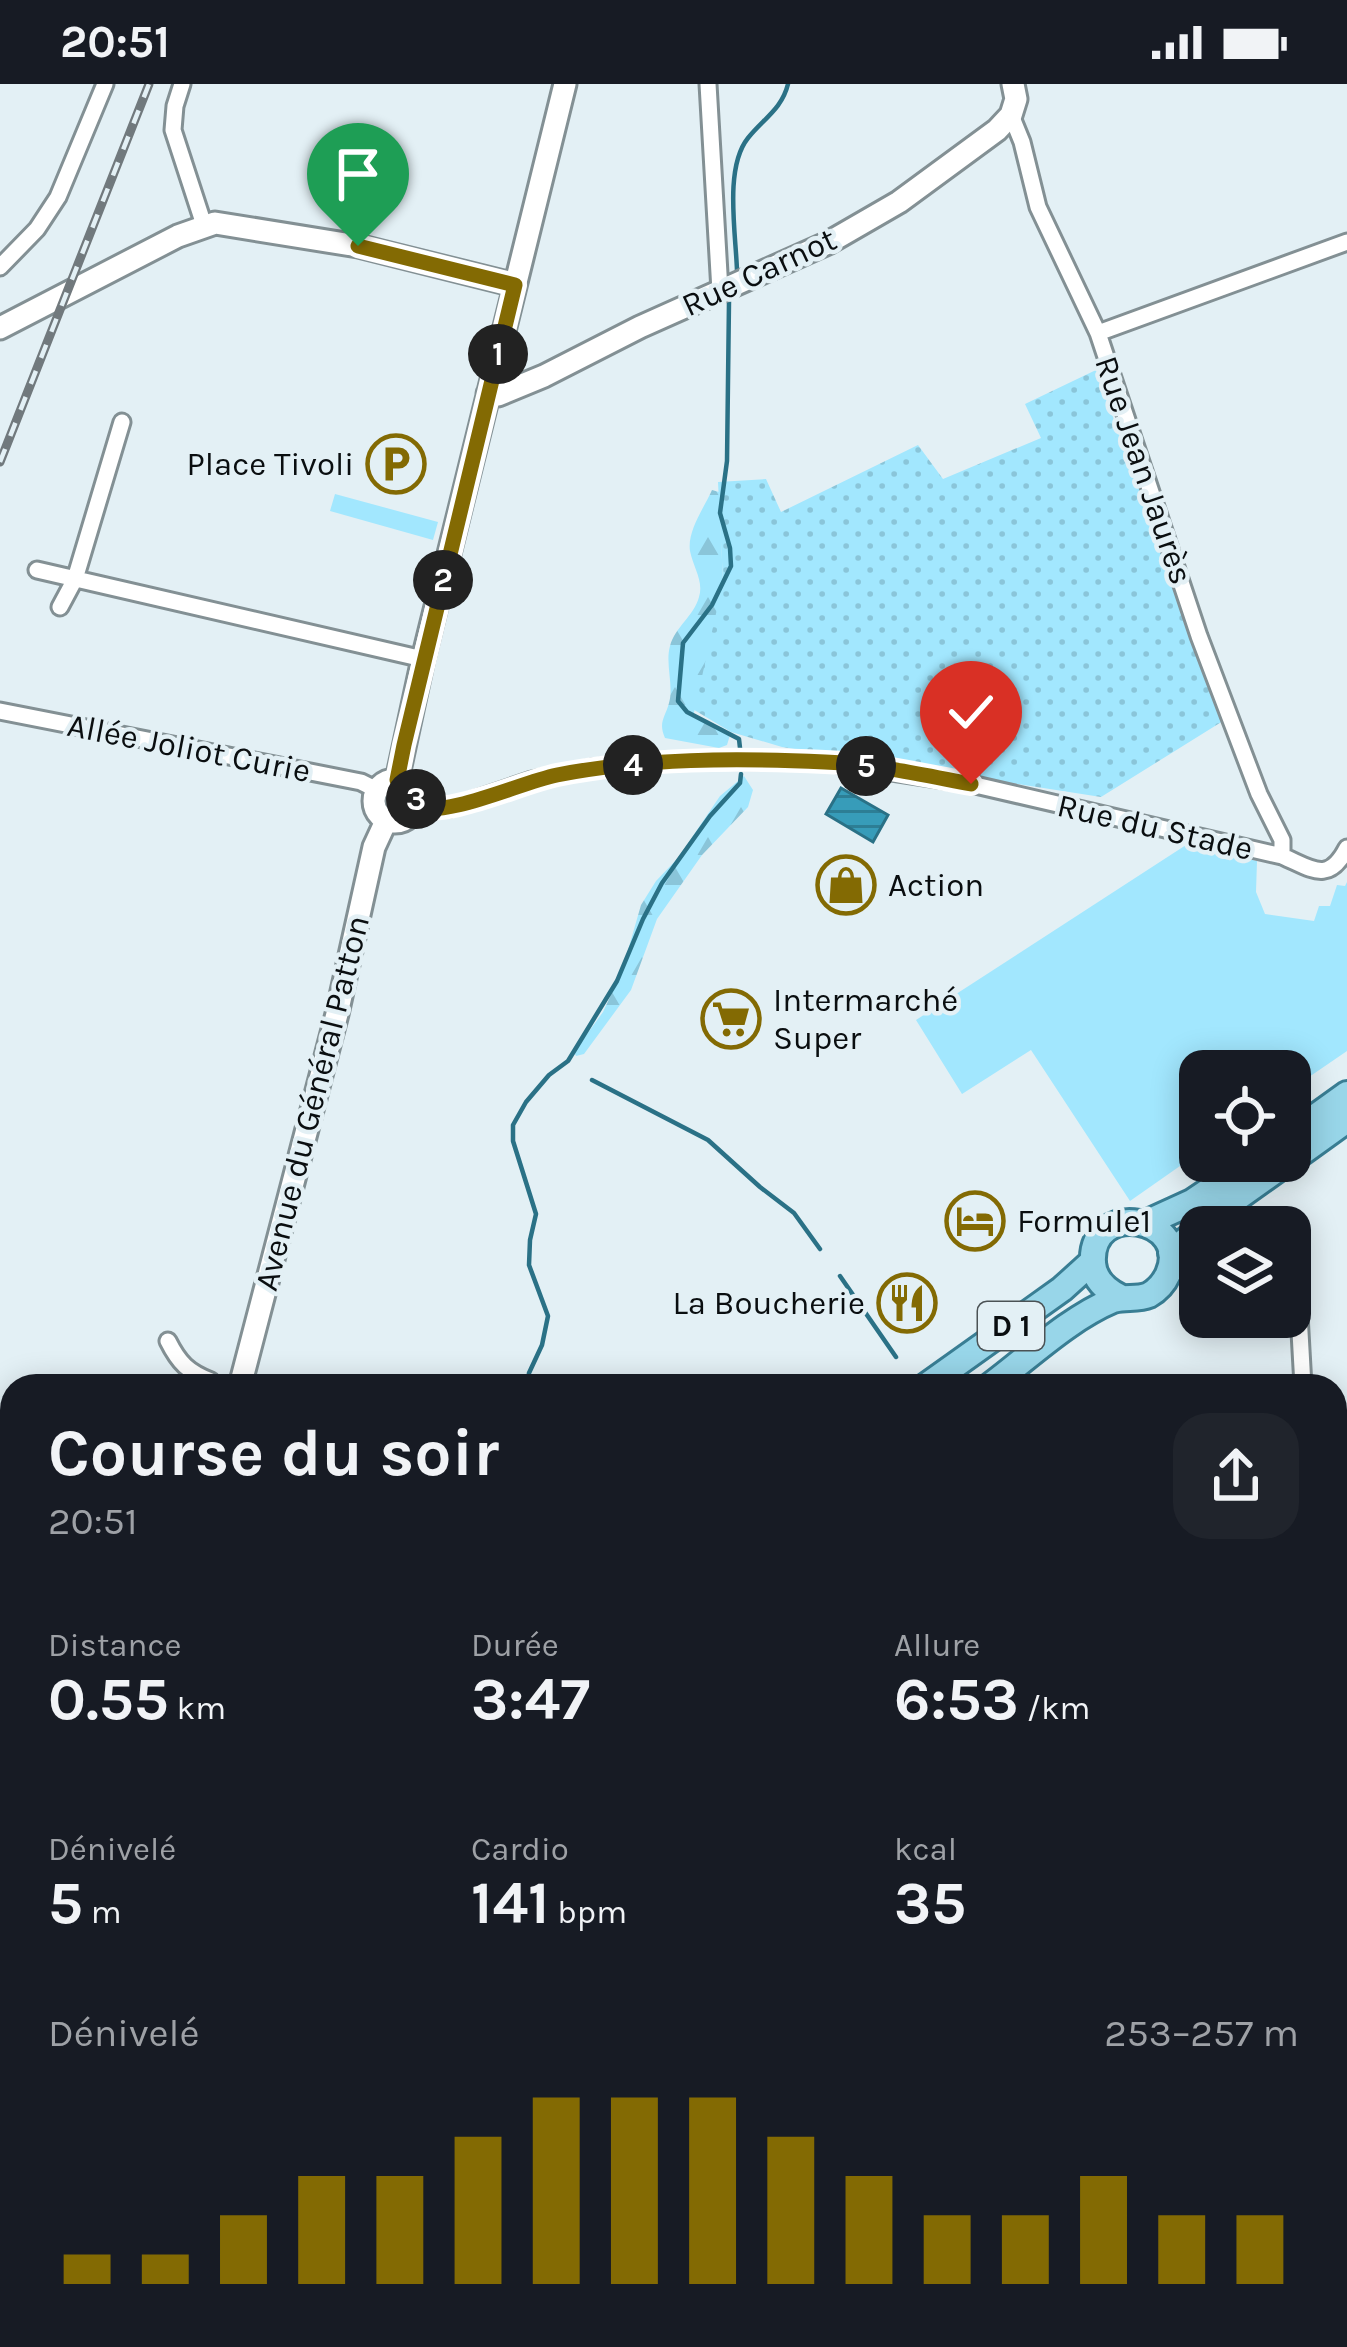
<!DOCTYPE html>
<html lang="fr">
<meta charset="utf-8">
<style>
body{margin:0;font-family:Karla,sans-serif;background:#20242c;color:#f1f3f6;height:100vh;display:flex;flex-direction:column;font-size:45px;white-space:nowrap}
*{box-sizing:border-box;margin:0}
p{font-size:39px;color:#9ea1a6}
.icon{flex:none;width:66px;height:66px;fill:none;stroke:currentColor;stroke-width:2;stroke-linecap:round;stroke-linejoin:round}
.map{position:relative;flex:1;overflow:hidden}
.drawer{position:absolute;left:0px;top:1290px;width:1347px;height:975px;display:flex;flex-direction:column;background:#171b24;border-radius:36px 36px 0 0;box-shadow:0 6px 30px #0003}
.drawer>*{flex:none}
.buttons{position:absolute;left:1179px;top:966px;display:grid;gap:24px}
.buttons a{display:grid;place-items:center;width:132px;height:132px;border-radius:24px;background:#171b24;box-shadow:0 6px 30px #0003;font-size:60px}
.pin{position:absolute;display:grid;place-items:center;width:102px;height:102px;color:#fff;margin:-123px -51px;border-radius:50% 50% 50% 0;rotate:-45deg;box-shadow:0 0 12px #0007}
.pin .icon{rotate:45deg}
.km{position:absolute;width:60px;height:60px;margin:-30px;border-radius:50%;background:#222;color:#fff;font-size:33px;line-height:60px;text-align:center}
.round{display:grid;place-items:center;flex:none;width:126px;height:126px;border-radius:36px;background:#20242c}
.overview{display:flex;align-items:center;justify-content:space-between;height:204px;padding:0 48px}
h1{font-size:66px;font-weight:700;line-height:90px}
.metrics{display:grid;grid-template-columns:repeat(3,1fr);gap:18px;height:204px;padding:12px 48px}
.metrics div{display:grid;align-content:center}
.metrics b{font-size:60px;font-weight:700}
.metrics small{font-size:33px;font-weight:400}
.metrics p{font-size:33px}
.chart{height:336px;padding:24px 48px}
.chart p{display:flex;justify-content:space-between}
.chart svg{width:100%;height:216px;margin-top:12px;stroke:#836a03;stroke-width:6}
.status{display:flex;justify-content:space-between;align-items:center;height:84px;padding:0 60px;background:#171b24;direction:ltr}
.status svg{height:33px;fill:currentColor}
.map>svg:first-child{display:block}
</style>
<div class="status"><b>20:51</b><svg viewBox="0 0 49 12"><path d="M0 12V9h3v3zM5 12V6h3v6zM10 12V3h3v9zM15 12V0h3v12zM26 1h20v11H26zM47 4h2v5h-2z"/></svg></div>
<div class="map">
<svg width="1347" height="2263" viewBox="0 0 1347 2263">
<defs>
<pattern id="grass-dots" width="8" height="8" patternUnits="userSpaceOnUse" patternTransform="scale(3)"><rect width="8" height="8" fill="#a2e7fe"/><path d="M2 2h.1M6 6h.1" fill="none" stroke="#8ac5d9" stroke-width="1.8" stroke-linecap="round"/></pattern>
<pattern id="forest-firs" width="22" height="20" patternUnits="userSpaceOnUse" patternTransform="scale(3)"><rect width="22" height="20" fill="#a2e7fe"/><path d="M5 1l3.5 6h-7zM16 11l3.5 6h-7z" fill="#8ac5d9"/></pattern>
<pattern id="water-rules" width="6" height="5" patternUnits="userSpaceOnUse" patternTransform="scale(3)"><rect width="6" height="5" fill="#379cb9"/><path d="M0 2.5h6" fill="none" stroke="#2d7e95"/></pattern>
</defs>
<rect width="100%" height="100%" fill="#e3f0f5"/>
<path fill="url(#grass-dots)" d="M1096,286l127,351 -122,76 -319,-50 -51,-15 -40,-24 32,-126 -5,-100 48,-3 15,33 137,-67 25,34 98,-41 -16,-34z
M1335,1594l12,5v664h-244l1,-10h231z"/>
<path fill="url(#forest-firs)" d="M712,406l7,2 4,90 -30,135 30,11 7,7 -3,10 -8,3 -54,-10c-7,-16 0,-20 4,-35 5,-17 -4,-39 1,-57 5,-19 24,-30 29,-49 5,-16 -6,-30 -9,-46 -3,-20 14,-43 22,-61z
M744,692l9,14 -5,17 -46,48 -45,64 -26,71 -47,64 -8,2 -2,-4 29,-40 19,-41 19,-66 15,-24 22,-23 42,-62z"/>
<path fill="#a2e7fe" d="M335,410l103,28 -5,18 -103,-29z
M1186,761l71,16 -1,31 9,22 49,7 5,-15h11l7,-21 8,1 2,-4v169l-57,39v-19h-90v81l-70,49 -99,-151 -69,44 -46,-74z"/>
<path fill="url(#water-rules)" stroke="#2a7186" stroke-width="3" d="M841,704l47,27 -15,27 -47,-28z
M281,2253h762l1,10h-763z"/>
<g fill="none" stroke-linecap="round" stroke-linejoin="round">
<path stroke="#2a7186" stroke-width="4.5" d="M737,187c-1,-37 -13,-103 11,-133 15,-19 34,-29 40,-54
M729,217l-2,160 -7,52 10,35 1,18 -19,39 -29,38 -5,58 9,11 52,27 1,9
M592,996l116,60 52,47 34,26 26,36
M840,1192l56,81
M527,1302l2,-13 13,-28 6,-29 -19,-51 1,-25 6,-26 -23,-73v-16l13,-23 23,-27 19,-14 49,-80 26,-62 19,-36 48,-67 30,-33 1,-9
M242,2263v-10"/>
<defs>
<path id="street" d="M182,0l-7,22 -2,24 31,95
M708,0l12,207
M1011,31l11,27 16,65 60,126 101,303 60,158 23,46v16
M0,183l37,-38 21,-32 47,-113
M1098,249l249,-91
M37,486l386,89
M60,523l15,-28 47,-157
M0,627l361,71 16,8
M415,723l10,3 25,-2 82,-28 60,-12 99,-8 135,2 145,22 311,72c29,12 46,29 65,-8
M1298,1212l5,90
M168,1257c11,22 20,31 43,40
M1093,2253v10"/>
<path id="secondary" d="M0,244l178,-92 37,-13 143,23 157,39
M488,310l10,1 46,-19 96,-49 188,-84 71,-41 98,-72 14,-15 5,-16 -3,-15
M374 717a21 21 0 1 1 42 0a21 21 0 1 1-42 0Z
M397,696l26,-121 142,-575
M240,1302l97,-372 37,-167 12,-26
M1335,1354l12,-5"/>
<path id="primary" d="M1290,1051l57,-41
M1290,1077l57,-41
M1146,1139l46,-21 61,-41
M1171,1169l52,-45 66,-47
M926,1302l136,-97 31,-28
M990,1302c39,-29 78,-67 123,-86 12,-4 24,0 36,-5 9,-5 15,-12 19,-21 25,-57 -79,-76 -75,-11 1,17 13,27 27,34
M0,2255l12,-47"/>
</defs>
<use href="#street" stroke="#839094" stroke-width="21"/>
<use href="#secondary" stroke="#839094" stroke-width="27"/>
<use href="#primary" stroke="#397e94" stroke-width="30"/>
<use href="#street" stroke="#fff" stroke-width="15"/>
<use href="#secondary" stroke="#fff" stroke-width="21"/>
<use href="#primary" stroke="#98d6e9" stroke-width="24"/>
<defs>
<path id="rail" d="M0,378l149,-378
M0,2013l12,24
M138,2253l7,10"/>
</defs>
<use href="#rail" stroke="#71797d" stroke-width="9"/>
<use href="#rail" stroke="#e3f0f5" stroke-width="4.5" stroke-dasharray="14" stroke-linecap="butt"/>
</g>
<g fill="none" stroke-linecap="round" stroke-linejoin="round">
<defs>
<path id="route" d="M358,162l157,39 -111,460 -7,35c14,4 19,13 18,27 34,10 104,-24 142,-32 87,-17 180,-17 268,-13 49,2 98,13 146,22"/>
</defs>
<use href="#route" stroke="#fff" stroke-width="24"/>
<use href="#route" stroke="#836a03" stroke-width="15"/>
</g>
<defs>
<symbol id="parking-ring" viewBox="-11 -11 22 22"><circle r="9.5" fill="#e3f0f5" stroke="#836a03" stroke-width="1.5"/><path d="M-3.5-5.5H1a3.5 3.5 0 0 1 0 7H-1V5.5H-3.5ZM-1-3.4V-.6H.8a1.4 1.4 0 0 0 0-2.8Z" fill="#836a03"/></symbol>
<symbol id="shop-ring" viewBox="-11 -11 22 22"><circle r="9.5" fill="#e3f0f5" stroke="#836a03" stroke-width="1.5"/><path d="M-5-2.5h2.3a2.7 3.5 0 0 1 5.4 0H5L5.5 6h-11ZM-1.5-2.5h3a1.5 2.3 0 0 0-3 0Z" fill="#836a03"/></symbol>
<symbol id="supermarket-ring" viewBox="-11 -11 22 22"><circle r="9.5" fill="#e3f0f5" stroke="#836a03" stroke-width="1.5"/><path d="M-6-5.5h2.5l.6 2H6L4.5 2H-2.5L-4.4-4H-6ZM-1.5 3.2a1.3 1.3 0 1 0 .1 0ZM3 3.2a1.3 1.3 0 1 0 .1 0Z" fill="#836a03"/></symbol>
<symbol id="hotel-ring" viewBox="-11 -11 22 22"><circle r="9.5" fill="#e3f0f5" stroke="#836a03" stroke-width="1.5"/><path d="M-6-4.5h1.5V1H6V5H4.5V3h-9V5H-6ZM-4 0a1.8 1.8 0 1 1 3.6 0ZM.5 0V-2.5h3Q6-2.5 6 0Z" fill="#836a03"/></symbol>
<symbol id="restaurant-ring" viewBox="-11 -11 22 22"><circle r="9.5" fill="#e3f0f5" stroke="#836a03" stroke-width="1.5"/><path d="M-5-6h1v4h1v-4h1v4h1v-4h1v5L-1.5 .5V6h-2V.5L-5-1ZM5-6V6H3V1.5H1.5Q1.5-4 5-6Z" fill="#836a03"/></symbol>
</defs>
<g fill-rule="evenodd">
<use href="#parking-ring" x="363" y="347" width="66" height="66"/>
<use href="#shop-ring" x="813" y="768" width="66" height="66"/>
<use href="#supermarket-ring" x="698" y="902" width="66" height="66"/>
<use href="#hotel-ring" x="942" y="1104" width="66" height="66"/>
<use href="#restaurant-ring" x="874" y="1186" width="66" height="66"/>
</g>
<g text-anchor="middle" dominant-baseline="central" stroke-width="9" stroke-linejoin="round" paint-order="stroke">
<rect fill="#e3f0f5" stroke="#4b5255" stroke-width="3" x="978" y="1218" width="66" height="48" rx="9"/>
<g font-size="30" font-weight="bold" fill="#0a0e10">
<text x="1011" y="1242">D 1</text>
</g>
<g font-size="33" fill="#0a0e10" stroke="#e3f0f5">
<text transform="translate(759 188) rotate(-25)">Rue Carnot</text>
<text transform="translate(1144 386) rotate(71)">Rue Jean Jaurès</text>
<text transform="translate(189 664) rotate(11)">Allée Joliot Curie</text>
<text transform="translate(1155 743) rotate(13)">Rue du Stade</text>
<text transform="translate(312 1019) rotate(-76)">Avenue du Général Patton</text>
</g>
<g font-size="33" fill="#0a0e10" stroke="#e3f0f5" text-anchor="start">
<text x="354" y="380" text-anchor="end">Place Tivoli</text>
<text x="888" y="801">Action</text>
<text x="773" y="916">Intermarché<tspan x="773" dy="38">Super</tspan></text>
<text x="1017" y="1137">Formule1</text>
<text x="865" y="1219" text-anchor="end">La Boucherie</text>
</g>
</g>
</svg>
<div class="buttons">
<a><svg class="icon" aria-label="locate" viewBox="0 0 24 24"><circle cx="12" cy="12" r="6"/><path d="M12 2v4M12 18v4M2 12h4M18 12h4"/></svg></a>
<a><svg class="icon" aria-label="layers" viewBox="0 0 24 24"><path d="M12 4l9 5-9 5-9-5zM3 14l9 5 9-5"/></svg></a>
</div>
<div class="pin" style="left:358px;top:162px;background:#1e9e55"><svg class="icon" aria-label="arrive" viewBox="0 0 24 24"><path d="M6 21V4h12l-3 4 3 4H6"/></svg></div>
<div class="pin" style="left:971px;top:700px;background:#d93025"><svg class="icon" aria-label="check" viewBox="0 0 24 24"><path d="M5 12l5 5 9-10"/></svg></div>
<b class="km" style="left:498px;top:270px">1</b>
<b class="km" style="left:443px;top:496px">2</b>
<b class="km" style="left:416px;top:715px">3</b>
<b class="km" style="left:633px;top:681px">4</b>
<b class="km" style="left:866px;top:682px">5</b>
<section class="drawer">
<div class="overview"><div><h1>Course du soir</h1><p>20:51</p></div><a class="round"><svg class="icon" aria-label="share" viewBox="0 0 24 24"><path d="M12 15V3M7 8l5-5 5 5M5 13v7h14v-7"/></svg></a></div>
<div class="metrics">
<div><p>Distance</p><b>0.55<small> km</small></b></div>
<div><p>Durée</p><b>3:47</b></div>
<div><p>Allure</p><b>6:53<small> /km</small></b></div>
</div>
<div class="metrics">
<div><p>Dénivelé</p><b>5<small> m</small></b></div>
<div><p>Cardio</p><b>141<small> bpm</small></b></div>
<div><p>kcal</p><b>35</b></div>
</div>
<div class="chart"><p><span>Dénivelé</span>253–257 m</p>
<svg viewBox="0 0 160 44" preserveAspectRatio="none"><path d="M5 44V38M15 44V38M25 44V30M35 44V22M45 44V22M55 44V14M65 44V6M75 44V6M85 44V6M95 44V14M105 44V22M115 44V30M125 44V30M135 44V22M145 44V30M155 44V30"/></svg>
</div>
</section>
</div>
